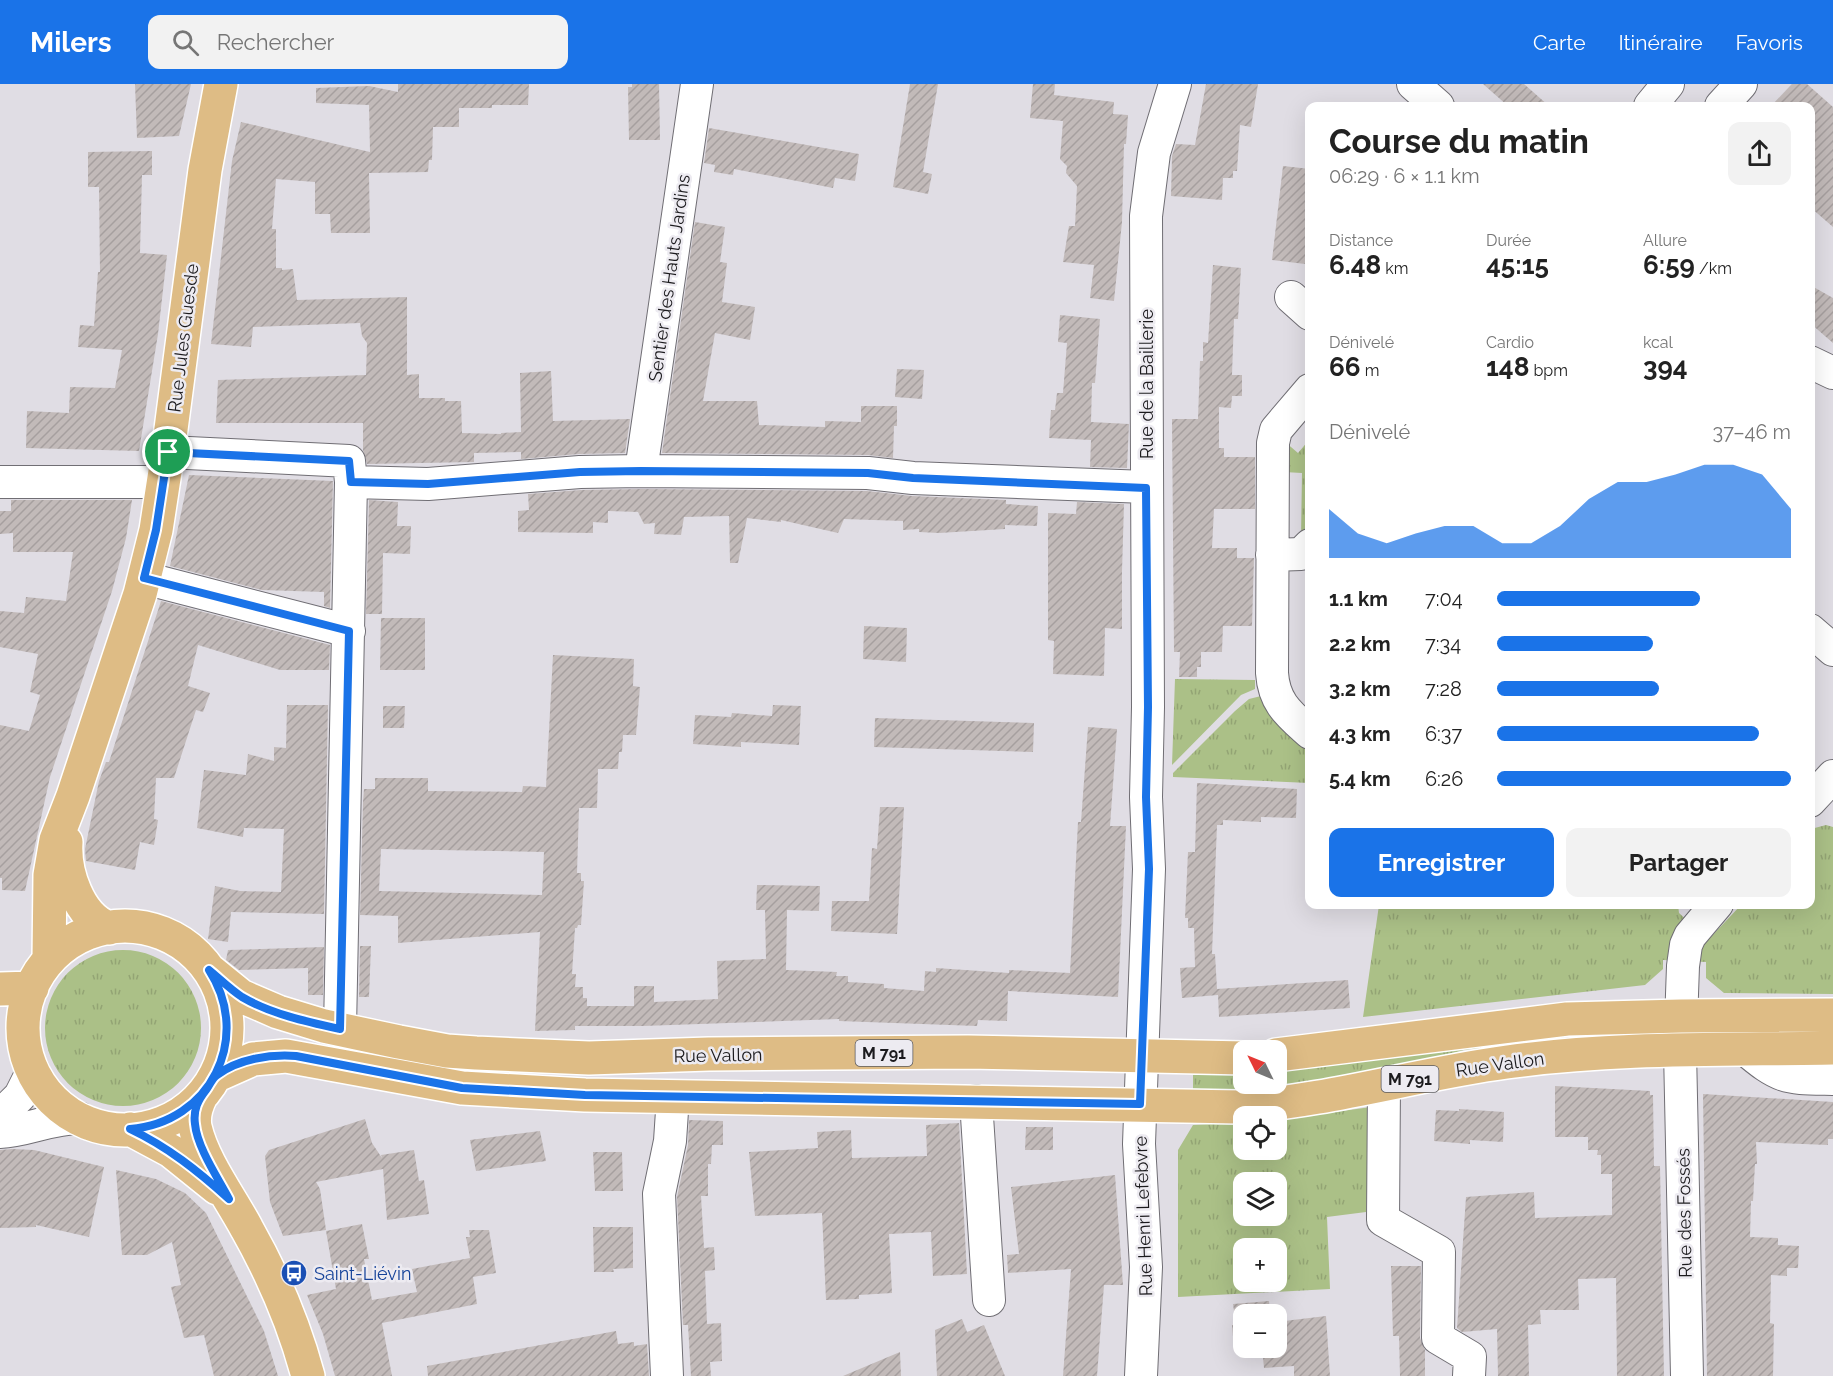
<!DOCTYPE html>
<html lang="fr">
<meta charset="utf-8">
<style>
body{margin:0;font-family:Raleway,sans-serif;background:#f2f2f2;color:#222;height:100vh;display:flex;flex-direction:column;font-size:22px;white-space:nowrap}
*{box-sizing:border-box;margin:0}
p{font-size:20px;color:#767676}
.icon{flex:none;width:33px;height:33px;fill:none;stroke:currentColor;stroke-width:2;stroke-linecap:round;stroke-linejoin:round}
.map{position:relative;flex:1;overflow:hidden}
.sheet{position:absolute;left:1305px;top:18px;width:510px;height:807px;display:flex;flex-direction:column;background:#fff;border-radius:12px;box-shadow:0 6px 24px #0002}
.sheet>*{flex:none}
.needle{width:39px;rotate:313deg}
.fabs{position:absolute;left:1233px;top:956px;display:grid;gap:12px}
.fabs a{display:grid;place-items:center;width:54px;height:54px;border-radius:12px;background:#fff;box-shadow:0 6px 24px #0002;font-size:30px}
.pin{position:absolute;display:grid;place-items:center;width:51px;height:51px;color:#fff;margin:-26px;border:3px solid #fff;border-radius:50%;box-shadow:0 2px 6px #0007}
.round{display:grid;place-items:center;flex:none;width:63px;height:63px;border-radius:12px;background:#f2f2f2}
.headline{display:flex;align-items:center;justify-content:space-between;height:102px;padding:0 24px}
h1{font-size:33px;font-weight:700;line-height:45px}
.stats{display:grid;grid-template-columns:repeat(3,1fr);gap:9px;height:102px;padding:6px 24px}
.stats div{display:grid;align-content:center}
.stats b{font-size:26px;font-weight:700}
.stats small{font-size:16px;font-weight:400}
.stats p{font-size:16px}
.chart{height:168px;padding:12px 24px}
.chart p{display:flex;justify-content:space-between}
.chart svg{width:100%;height:108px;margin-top:6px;fill:#1a73e8;opacity:.7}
.primary-button{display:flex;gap:12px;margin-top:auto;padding:12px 24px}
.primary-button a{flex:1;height:69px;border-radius:12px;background:#1a73e8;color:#fff;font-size:24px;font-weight:700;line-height:69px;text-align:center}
.primary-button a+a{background:#f2f2f2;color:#222}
ul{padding:0 24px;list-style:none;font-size:20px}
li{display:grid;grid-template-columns:96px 72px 1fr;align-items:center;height:45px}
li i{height:15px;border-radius:8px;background:#1a73e8}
header{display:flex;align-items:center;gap:36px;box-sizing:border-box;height:84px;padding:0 30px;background:#1a73e8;color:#fff}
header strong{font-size:28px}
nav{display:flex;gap:33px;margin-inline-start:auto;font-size:21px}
.search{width:420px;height:54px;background:#f2f2f2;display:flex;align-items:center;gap:15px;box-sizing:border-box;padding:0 21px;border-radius:12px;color:#767676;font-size:22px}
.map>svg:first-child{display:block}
</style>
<header>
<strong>Milers</strong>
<div class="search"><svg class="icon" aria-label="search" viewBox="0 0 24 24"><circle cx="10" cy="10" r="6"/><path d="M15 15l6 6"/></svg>Rechercher</div>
<nav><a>Carte</a><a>Itinéraire</a><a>Favoris</a></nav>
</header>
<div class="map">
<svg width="1833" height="1292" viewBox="0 0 1833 1292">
<defs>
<pattern id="grass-tufts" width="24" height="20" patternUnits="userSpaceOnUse" patternTransform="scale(1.5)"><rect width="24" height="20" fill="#abc087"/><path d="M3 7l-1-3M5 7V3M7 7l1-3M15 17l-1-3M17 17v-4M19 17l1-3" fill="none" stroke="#93a474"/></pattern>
<pattern id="building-hatch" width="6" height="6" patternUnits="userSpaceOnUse" patternTransform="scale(1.5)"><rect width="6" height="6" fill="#c2bab9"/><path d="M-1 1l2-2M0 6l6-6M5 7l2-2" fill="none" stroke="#a69f9f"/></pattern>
</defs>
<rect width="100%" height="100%" fill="#e0dde4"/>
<path fill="url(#grass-tufts)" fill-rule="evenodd" d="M1309,356v93l-8,5 1,-65 -18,-1v-31l14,12z
M1175,595l80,1v9l-14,6 -69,70z
M1265,611l44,48v40l-136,-6v-4l62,-62 14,-12z
M1826,741l7,2v167l-109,-1 -18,-15v-16l-43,-2v9l-18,16 -282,32 16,-112h299l1,8 29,27 33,-35 69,-1 1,-75z
M45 944a78 78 0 1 1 156 0a78 78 0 1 1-156 0Z
M1622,938l1,12 -50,2 -109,14 -105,29 -166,19v-23l50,-1 1,9h32l1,-13z
M1371,1023l-5,105 -39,5 3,72 -152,8v-147l15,-25 50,-3 1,27h32l1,-29zM1244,1098h32v33h-32zM1244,1164h32v33h-32z"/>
<path fill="url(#building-hatch)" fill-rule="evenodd" d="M135,0h56l-12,52 -42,2z
M398,0h131l-1,21h-36v3h-33v19h-26l-1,33h-3l-1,12 -59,1 1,60h-39l-1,-19h-15v-32l-39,-3 -4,50h4v39h6v2l11,-1 4,31 110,-3v78l12,-1v24h26v3h16l1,32 39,1v-1l20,-1 -1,-59 31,-2 2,50 77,-2 -5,34 -46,1 -58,5v-7l-47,1v9l-107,2 -4,-14v-27h-147l2,-43 148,-5 1,-32 -5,-7 -2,-13 -107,4 -2,20 -40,-3 21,-183 9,-39 129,30 -1,-47 -53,-2v-15l53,-2 29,6z
M632,0h27l1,56h-31l-1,-53h4z
M910,0h28l-15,88 9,2 -4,20 -35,-7z
M1033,0h22l-1,11 60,7 -1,12 15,1 -2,29h-2l-2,78 -8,79 -24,-3 4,-33 -31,-3 6,-36h6l2,-40 -11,-13 1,-7 -7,-7 3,-38 -33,-3z
M1206,0h52l-7,43 -11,-2 -3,46h-4v7h-10l-1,22 -51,-4 1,-40 4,-12 19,1z
M1483,0h41l25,22h-41z
M1792,0h15l26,23v120l-23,-20v-101h-39z
M709,44l150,26 -4,27 -20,-3 -2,10 -99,-19 -1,6 -19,-3 1,-7 -11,-2z
M152,67v24h-10l-2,78 27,2 -9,79 -19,117 -113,-3 1,-37 42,2 1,-26 45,1 7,-38 -44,-3 2,-22 14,1 4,-54h2l-1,-85h-11v-35z
M1283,82l27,3v56l-5,39 -33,-4z
M695,138l30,5 -5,35 7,1 -5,39 33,5 -5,33 -35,-7 -12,68h54l2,24 66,2v-6l36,1v-16h36v20h-3l-1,32 -25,-3 -206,-2z
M1213,181l28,3 -3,51h-4l-2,56h10v21h-10l-1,12 -12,-1v41h5v9h31v52h-41l-2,39h25v10h17l-2,68h-29l-1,26h-21v15h-4v10h-18l1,-25h-6l-2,-233h26l2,-58h3v-19l5,1z
M1810,201l23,13v45l-23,-20z
M1060,231l40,4 -5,64h-3l-1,39 38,2 -2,44 -37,-1 1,-27 -42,-2 2,-28h4l2,-17h6l4,-50 -9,-1z
M897,285l27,1 -2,29 -27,-2z
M189,391l144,6 -3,127 -6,-2v-14l-62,-2 -92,-24z
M641,405l226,2 45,5 94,4v4l32,2 -1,20 -32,-1v4l-66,4 -20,-1v-3l-16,1v-9l-59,-2 -6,14 -57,-13v2l-34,-4 -9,45h-8l-1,-47 -45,1 -3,18 -27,-1 1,-11 -11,1 -6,-12 -30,-1v12l-15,-1v11l-75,-1v-21l11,-1 -1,-16 53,-4z
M11,416h121l-6,38 -14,53 -62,186 -25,114 -23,-1v-12h-2v-153l29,6 11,-36 -10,-3 8,-38 -38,-7v-36l24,2 2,-16 40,4 7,-49h-60v-19l-13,1v-23h11z
M369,416l29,2 -1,24h14l-1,28 -27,-1 -1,61h-16z
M1077,418l47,2 -2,68v57l-17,-1 -1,48 -51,-2 1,-33 -6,-1v-127l28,1z
M161,517l169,44 -1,25h-49l-82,-25 -10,41 22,7 -7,19 -7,-2 -22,68h-18l-2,41 4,1 -4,25 -14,-3 -5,28 -49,-9 -1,-12 14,-68 7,-19h3z
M381,534h44v52h-45z
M864,542l43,2 -1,34 -43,-3z
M553,571l81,4 -1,27 7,1 -4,48h-13l-1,17h-3l-1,17h-20l-1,39h-18l-2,65h4v8h3l-3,44h-3l-1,3h-2l-3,46h4l-1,13h8v11h4v8h47v-20h20v16l64,-3 -1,-38 49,-2 -1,-49h-9l1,-25 63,1 -1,25 -32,-1 -1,60 51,2 -1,4h12v6l36,2v4l40,3 1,-20 11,1v-4l73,5v-3l61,3 8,-151h3l7,-95 29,2 -7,97h16l-8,171 -110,-6 -1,30 -29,-1 -1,6 -138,-5v-2l-196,7h-68v4l-40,1 5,-99 -142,11v-27l-38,-1 3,-113 1,-13h11v-11h53v13l94,1 1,-6 23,1zM381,765l163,3 -2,43 -163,-4z
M287,621h41l-4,209 -93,-2 -3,30 -20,-3 7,-53 25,5 41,1 3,-63 -40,-1 -1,9 -46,-9 7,-58 42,5 2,-21 26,7v-14l12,1z
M773,621l28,1 -2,39 -58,-3v5l-48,-3 2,-29 36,2 1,-4 40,3z
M383,622h22l-1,22h-21z
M875,634l159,5 -1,29 -159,-5z
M1197,699l100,6 -1,29 -35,-1v5l-38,-2v5h-6l-5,129h3l2,35 131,-9 2,28 -131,9 -1,-22 -36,3 -2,-30 15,-1 -1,-39h-6v-10h-3l3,-66h7z
M880,723h24l-7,127 -66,-3 1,-30h37l3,-53 5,1z
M360,862h11l-2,51h-10z
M324,863l-1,48h-15v-27l-69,2 -13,-10 2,-10z
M1555,1002l95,5v4h3l1,71h6l4,210h-47l-1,-98 -38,1 1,31h-39l1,14 -13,1 1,51h-31l-1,-47 -35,3 -5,-4 9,-131 68,-5 1,26 77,-3v-41h-11v-19h-4l1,-5h-10v-13h-33z
M1703,1010l130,8v37h-5v6l-72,-3 1,22h-2l-2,37h-2l-1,36 28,1v7l21,1 -1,22h-11v8l-16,-1 -1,48 4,1 -1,52h-66z
M1459,1025l45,3 -1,30 -33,-2v4l-36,-3 2,-31 23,1z
M365,1035l7,24 10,15 -1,-3 33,-5 5,31 5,-1 5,34 -42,6 -4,-51 -67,13 4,7 6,41 -43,6 -13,-34 -5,-46 4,-6z
M689,1036l34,1v24h-11l-1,19h-3v32h-7l3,52 10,-1 1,23 -10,1 2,53 14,-1 1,38 -12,1 1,14h-20l-3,-51h-5l-6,-128 11,-52z
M959,1039l8,151 -34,2 -2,-44 -42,2 3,59 -33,2v4l-33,1 -4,-87 -67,3 -6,-64 69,-4 -1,-16 34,-2 1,28 75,-2 -1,-31z
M1026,1043h27v23h-28z
M540,1047l6,30 -70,10 -6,-31z
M12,1065l22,1 70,17 -15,70 -53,-12v2l-36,1v-78z
M593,1068h29l1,39h-28z
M116,1086l40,9 29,14 21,20 58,118 14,45h-64l-10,-41 -20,3 -13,-51 10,-2 -9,-43 -25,13h-25z
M1115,1091l8,110h-19l-7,91h-34l8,-107 -63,4 -1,-18 12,-1 -8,-67z
M362,1140l7,35h-5l8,41 45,-8 -5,-23 58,-11 -4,-21h4l-1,-7h20l7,43 -23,4 4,27 -95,19 10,53h-57l-12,-42 -16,-39 29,-6 -10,-58z
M593,1143h40v41l-20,1 1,3h-20z
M1391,1182h30l-1,72 5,12v26h-25l-1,-40h-6z
M1269,1217l1,13h-26v33l-10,1 -2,-23h4l-3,-21z
M1326,1232l4,60h-36v-10l-30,2 -2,-21h14v-25z
M962,1235l5,13 17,-7 21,51h-68l-2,-46z
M616,1247l2,13 16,-2v4l13,-2 2,32h-221l-1,-10z
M900,1268l1,24h-58z"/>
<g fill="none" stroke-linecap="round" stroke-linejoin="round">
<defs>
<path id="minor" d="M1413,0l25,22
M1650,22l18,-22
M1721,22l20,-22
M1291,213l19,17
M1810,278l23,11
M1310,306l-34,40 -3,13 -1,230c2,30 17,41 38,60
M168,368l181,9 2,21 77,2 152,-12 61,-1 227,2 45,5 233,9
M641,387l56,-387
M0,398h164
M1272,471l29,-1 9,-9
M144,494l205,53
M1810,546l23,20
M1810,717l23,-25
M340,945l11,-547
M1745,965c36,31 42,29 88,30
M1384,1000l-1,136 56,32 -1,86 32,19 -1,19
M976,1017l13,199
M0,1032l20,-20 13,-26
M0,1048c27,-1 51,-14 79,-14
M667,1292l-8,-182 11,-53 3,-45
M1141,1292l5,-109 -7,-123 10,-275 -3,-72 2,-90 -2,-491 8,-63 21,-69
M1687,1292l-7,-325 3,-85 3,-21 4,-9 27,-32"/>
<path id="major" d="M66,758c-2,29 12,75 43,86
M23 944a102 102 0 1 1 204 0a102 102 0 1 1-204 0Z
M49,876l1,-85 6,-35 17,-44 67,-202 16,-64 12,-78 37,-282 16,-86
M209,886l32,26 37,16 46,14 75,16 48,9 29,2 113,5 120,-4 259,-2 276,6
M0,905l32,-1
M1276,971l291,-36 114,-3 152,-1
M215,992l38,-17 33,-3 176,32 123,7 654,12c90,-6 178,-33 268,-45 108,-15 218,-12 326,-14
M201,1012c-5,10 -8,20 -6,31 8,35 35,70 52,102 26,46 47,95 61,147
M130,1045l41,22 46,37"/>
</defs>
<use href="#minor" stroke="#706e74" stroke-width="34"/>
<use href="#major" stroke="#fff" stroke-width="36"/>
<use href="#minor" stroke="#fff" stroke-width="32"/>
<use href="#major" stroke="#debc85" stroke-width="33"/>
</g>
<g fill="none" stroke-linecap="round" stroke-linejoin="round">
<defs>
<path id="route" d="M168,368l-12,78 -12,48 205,53 -9,398c-32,-7 -69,-15 -98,-32 -12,-8 -22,-18 -33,-27 44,68 1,153 -79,159 38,18 68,42 99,70 -11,-21 -32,-52 -34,-75 -2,-14 3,-24 11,-34 4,-5 6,-12 11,-15 21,-16 53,-21 79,-19l166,32 123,7 555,9 9,-235 -3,-72 2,-90 -2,-219 -233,-10 -45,-5 -227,-2 -61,1 -152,12 -77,-2 -2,-21 -181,-9"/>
</defs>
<use href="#route" stroke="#fff" stroke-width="12"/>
<use href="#route" stroke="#1a73e8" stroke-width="8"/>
</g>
<defs>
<symbol id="bus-disc" viewBox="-11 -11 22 22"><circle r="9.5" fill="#1a4fb4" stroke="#edebf1"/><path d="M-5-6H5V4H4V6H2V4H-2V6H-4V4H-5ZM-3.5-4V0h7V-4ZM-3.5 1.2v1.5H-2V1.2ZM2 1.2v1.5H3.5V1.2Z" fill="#fff"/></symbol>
</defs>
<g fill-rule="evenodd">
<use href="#bus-disc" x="279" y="1174" width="30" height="30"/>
</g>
<g text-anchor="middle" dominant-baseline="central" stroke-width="5" stroke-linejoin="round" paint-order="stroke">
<g fill="#edebf1" stroke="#5a595d" stroke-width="1.5">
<rect x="855.5" y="956" width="57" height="26" rx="4.5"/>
<rect x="1381.5" y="982" width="57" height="26" rx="4.5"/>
</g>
<g font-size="16" font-weight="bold" fill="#1b1a1d">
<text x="884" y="969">M 791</text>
<text x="1410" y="995">M 791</text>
</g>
<g font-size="18" fill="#1b1a1d" stroke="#edebf1">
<text transform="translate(669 194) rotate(-82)">Sentier des Hauts Jardins</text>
<text transform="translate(183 254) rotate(-83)">Rue Jules Guesde</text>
<text transform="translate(1146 300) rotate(-90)">Rue de la Baillerie</text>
<text transform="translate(718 971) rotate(-1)">Rue Vallon</text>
<text transform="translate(1500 980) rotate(-8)">Rue Vallon</text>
<text transform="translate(1684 1129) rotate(-91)">Rue des Fossés</text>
<text transform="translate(1143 1132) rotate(-92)">Rue Henri Lefebvre</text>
</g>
<g font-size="18" fill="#164399" stroke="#edebf1" text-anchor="start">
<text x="314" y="1189">Saint-Liévin</text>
</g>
</g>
</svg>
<div class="fabs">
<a><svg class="needle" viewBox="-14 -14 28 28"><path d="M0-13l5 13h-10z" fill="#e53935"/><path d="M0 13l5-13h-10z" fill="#767676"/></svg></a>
<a><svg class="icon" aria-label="locate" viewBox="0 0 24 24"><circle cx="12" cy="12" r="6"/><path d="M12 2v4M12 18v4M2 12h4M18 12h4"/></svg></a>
<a><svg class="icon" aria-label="layers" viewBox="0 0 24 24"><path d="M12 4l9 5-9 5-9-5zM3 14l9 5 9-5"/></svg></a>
<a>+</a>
<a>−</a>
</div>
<div class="pin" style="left:168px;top:368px;background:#1e9e55"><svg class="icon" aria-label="arrive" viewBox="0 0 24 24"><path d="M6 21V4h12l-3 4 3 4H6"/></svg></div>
<section class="sheet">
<div class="headline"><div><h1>Course du matin</h1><p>06:29 · 6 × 1.1 km</p></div><a class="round"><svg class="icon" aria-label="share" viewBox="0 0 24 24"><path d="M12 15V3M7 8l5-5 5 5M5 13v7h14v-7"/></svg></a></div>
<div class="stats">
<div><p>Distance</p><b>6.48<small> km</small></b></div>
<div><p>Durée</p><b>45:15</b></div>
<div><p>Allure</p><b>6:59<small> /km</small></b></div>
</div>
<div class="stats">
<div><p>Dénivelé</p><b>66<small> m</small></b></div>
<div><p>Cardio</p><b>148<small> bpm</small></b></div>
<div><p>kcal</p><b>394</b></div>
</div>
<div class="chart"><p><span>Dénivelé</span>37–46 m</p>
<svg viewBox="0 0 160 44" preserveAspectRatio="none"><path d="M0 44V24L10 34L20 38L30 34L40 31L50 31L60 38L70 38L80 31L90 20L100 13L110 13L120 10L130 6L140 6L150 10L160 24V44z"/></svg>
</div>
<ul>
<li><b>1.1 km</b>7:04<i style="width:69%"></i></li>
<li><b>2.2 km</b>7:34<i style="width:53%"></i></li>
<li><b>3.2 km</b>7:28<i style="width:55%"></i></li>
<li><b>4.3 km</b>6:37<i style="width:89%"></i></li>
<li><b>5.4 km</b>6:26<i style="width:100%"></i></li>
</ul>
<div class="primary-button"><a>Enregistrer</a><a>Partager</a></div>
</section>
</div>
